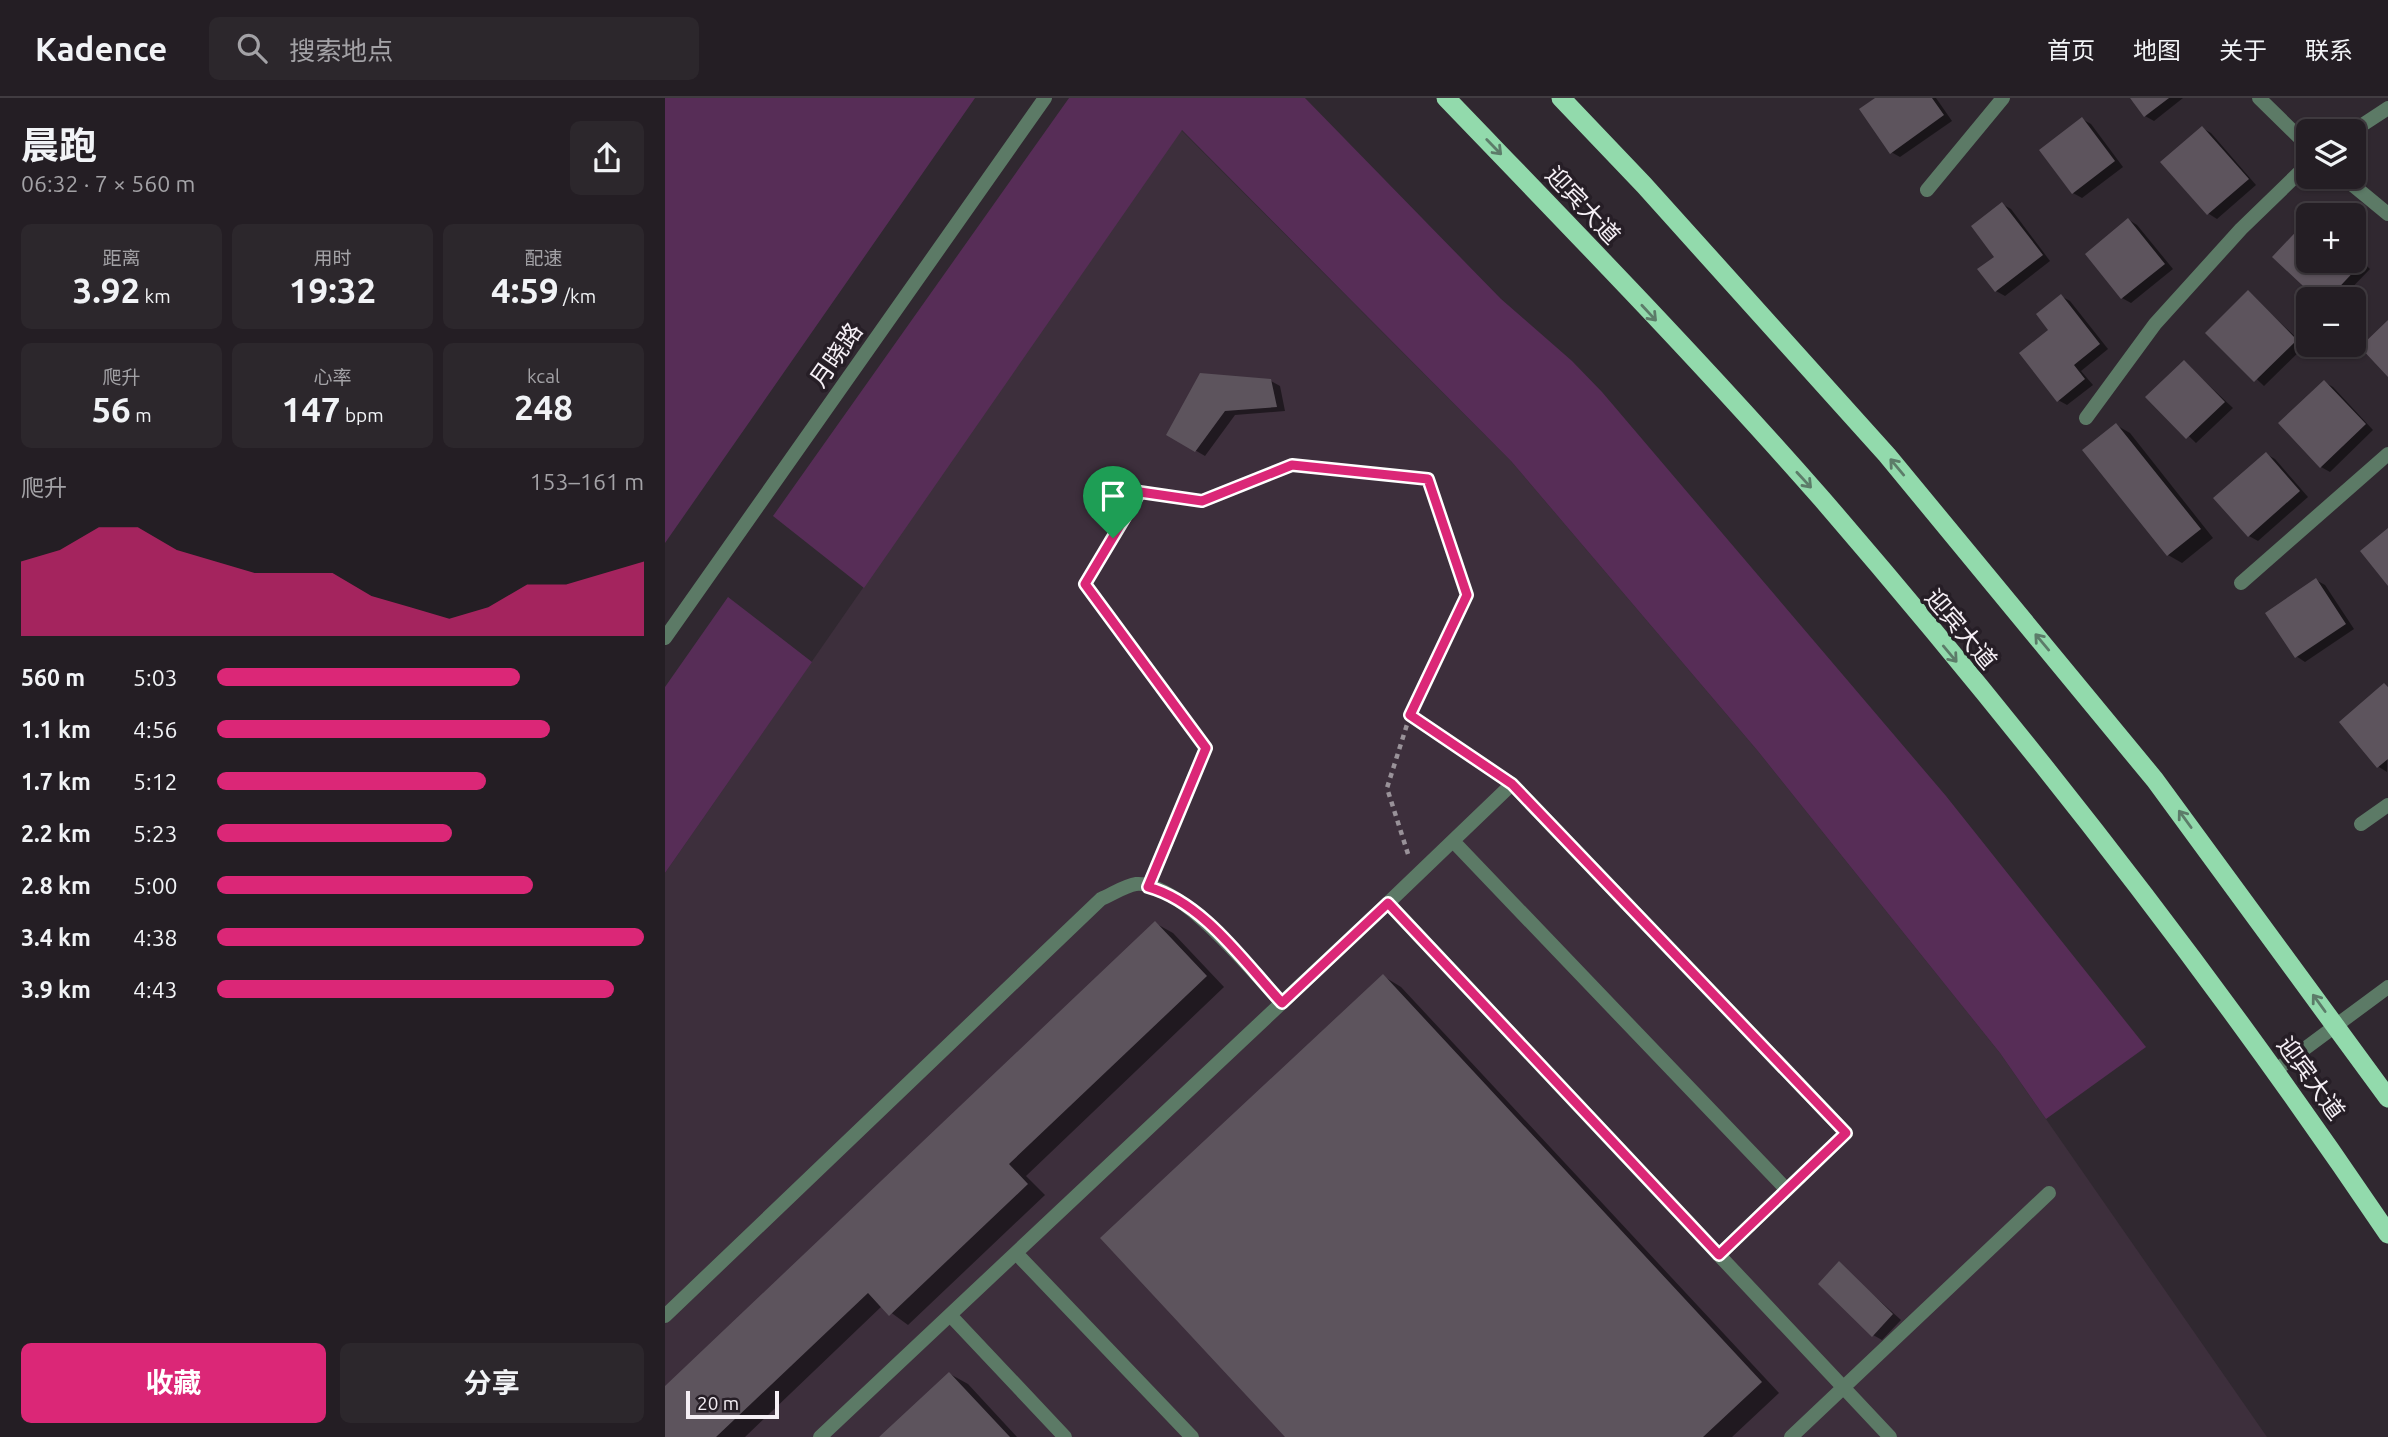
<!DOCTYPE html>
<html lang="zh">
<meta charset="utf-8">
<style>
body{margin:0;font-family:Ubuntu,"Noto Sans SC",sans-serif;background:#2c272c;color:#f1f3f6;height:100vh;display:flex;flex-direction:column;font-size:26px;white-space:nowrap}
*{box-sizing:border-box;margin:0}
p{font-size:23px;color:#a3a2a6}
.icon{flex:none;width:38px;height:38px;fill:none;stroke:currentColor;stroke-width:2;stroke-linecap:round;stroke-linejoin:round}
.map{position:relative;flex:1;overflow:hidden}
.drawer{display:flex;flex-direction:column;background:#241e24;width:665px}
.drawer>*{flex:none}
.controls{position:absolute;left:1631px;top:21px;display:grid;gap:14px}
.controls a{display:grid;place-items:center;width:70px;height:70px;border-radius:10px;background:#241e24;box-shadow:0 2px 5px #0004,0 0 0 2px #413c41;font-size:35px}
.scale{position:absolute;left:21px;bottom:18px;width:93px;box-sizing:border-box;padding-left:7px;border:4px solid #f5eff5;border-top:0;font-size:19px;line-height:24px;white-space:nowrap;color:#f5eff5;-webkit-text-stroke:5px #261e26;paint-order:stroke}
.pin{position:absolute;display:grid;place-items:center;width:60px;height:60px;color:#fff;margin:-72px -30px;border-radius:50% 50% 50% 0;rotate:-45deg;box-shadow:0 0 7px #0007}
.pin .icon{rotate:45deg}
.round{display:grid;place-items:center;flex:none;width:74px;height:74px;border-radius:10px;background:#2c272c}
.overview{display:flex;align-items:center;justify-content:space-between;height:119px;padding:0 21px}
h1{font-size:38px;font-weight:700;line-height:52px}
.figures{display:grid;grid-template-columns:repeat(3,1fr);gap:10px;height:119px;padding:7px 21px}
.figures div{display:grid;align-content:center;border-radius:10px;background:#2c272c;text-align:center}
.figures b{font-size:35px;font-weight:700}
.figures small{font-size:19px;font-weight:400}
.figures p{font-size:19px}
.chart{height:196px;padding:14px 21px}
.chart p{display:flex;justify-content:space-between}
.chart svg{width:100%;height:126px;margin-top:7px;fill:#db2777;opacity:.7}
.action{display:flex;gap:14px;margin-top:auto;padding:14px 21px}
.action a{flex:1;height:80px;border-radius:10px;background:#db2777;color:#fff;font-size:28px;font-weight:700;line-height:80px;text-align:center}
.action a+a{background:#2c272c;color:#f1f3f6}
ul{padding:0 21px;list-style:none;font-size:23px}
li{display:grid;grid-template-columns:112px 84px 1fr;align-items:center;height:52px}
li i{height:18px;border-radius:9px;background:#db2777}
header{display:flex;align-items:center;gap:42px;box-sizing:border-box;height:98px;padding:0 35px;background:#241e24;border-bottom:2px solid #413c41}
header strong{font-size:33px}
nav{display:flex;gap:38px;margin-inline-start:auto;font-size:24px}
.search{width:490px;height:63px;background:#2c272c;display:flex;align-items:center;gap:18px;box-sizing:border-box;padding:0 24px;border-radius:10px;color:#a3a2a6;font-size:26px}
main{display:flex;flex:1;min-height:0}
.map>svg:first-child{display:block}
</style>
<header>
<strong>Kadence</strong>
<div class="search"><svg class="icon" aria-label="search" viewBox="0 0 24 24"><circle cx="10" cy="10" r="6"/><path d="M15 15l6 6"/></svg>搜索地点</div>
<nav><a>首页</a><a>地图</a><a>关于</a><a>联系</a></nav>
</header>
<main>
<section class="drawer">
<div class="overview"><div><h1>晨跑</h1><p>06:32 · 7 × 560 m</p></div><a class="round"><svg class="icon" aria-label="share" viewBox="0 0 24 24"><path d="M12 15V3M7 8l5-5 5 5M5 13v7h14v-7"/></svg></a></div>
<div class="figures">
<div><p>距离</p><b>3.92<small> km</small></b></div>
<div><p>用时</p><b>19:32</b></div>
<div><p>配速</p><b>4:59<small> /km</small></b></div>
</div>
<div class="figures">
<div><p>爬升</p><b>56<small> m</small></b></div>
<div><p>心率</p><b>147<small> bpm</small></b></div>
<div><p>kcal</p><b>248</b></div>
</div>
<div class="chart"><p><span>爬升</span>153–161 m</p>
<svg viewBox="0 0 160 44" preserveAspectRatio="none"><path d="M0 44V18L10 14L20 6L30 6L40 14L50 18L60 22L70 22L80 22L90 30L100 34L110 38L120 34L130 26L140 26L150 22L160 18V44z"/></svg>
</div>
<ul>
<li><b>560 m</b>5:03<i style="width:71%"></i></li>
<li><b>1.1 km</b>4:56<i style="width:78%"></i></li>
<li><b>1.7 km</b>5:12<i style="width:63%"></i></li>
<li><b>2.2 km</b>5:23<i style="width:55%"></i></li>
<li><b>2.8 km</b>5:00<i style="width:74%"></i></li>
<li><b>3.4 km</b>4:38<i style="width:100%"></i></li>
<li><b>3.9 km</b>4:43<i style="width:93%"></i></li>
</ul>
<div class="action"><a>收藏</a><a>分享</a></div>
</section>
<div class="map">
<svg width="1723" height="1339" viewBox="0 0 1723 1339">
<rect width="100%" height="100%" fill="#302830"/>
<path fill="#3d2f3c" d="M516,32l330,331 246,289 243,303 267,384h-1602v-564z"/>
<path fill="#572d57" d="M0,0h310l-310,445z
M404,0h236l196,201 71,62 30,31 344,404 200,251 -100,72 -46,-66 -243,-303 -246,-289 -329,-331 -318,458 -91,-72z
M63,499l84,65 -147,211v-186z"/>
<path fill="#0007" d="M1213,0h58l16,23 -52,36 -9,-5z
M1467,0h51l-29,23 -9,-5z
M1417,21l9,5 32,43 -41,31 -9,-5z
M1537,30l9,5 45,52 -39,34 -8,-5 -46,-51z
M1337,106l9,5 39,52 -45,35 -9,-5z
M1464,122l8,5 36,44 -42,34 -9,-5z
M1643,124v39h46v-7l16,15 -29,30h-22l-44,-42z
M1583,194l57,54 -41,40 -56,-53z
M1396,198l9,5 38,48 -27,22 12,14 -26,20 -9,-5 -7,-70z
M1519,264l49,46 -37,35 -48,-46z
M606,283l9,5 5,25 -50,4 -30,41 -36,-21z
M1659,284l9,5 40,43 -43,42 -9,-5z
M1451,327l14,8 83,105 -31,25 -14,-8z
M1601,356l9,5 33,38 -50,44 -9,-5z
M1651,482l9,5 29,44 -49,33 -9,-6z
M1720,587l3,2 -1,85 -8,-5z
M490,825l18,10 51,54 -198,189 19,19 -137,130 -26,-19 -137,131h-80v-48z
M718,878l18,11 378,406 -47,44h-445z
M1174,1166l62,56 -19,20 -9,-5z
M285,1276l18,10 49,53h-135z"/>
<path fill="#5d545d" d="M1210,0h57l12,17 -54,39 -31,-45z
M1465,0h39l-25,19z
M1417,19l33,44 -43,33 -33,-44z
M1537,28l47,53 -42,36 -47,-53z
M1337,104l41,53 -48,37 -18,-23 17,-12 -23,-31z
M1463,120l37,46 -44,35 -36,-45z
M1643,121v42h46v-6l8,8 -34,36h-11l-45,-42z
M1583,192l49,50 -43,42 -49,-49z
M1396,196l39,50 -26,21 11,14 -28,23 -38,-49 29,-23 -12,-16z
M1723,222v57l-28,-30z
M1519,262l41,42 -39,37 -41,-42z
M535,275l71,6 6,28 -52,4 -30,41 -29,-17z
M1659,282l42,44 -46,44 -42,-45z
M1451,325l85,106 -34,27 -85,-106z
M1601,354l34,39 -52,46 -35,-39z
M1723,430v58l-28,-35z
M1651,480l30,46 -51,34 -30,-45z
M1719,585l4,4v72l-11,9 -38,-46z
M490,823l52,55 -198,188 19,20 -139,132 -21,-23 -152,144h-51v-51z
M718,876l379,408 -59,55h-418l-185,-199z
M1174,1163l54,53 -21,23 -54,-53z
M284,1274l61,65h-131z"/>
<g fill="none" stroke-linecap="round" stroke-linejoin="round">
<path stroke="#999299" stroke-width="4.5" stroke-dasharray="5 5" stroke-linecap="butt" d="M743,756l-21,-66 23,-73 84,57
M492,767l49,-117 -121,-164 56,-92 61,9 90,-36 136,14 38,116 -56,120"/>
<path stroke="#5c7a66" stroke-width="14" d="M1594,0l49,48
M1688,33l35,-23
M1678,79l45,37
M1262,92l76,-92
M1421,320l69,-94 86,-95 67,-65
M1576,485l147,-129
M1696,726l27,-19
M788,743l334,349
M723,805l124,-119 334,349 -127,122
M1611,972l112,-83
M351,1155l176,184
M285,1217l115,122
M0,1218l436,-417c10,-4 25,-14 35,-15 43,-4 118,89 146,119
M155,1339l568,-534 502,534
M1126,1339l258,-244"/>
<path stroke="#5c7a66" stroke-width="14" d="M0,540l380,-540"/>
<path stroke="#92daac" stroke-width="19" d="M781,0c127,132 255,263 376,401 202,234 393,478 566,735
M896,0l83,87 243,270 268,325 233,318"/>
</g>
<defs><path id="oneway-shaft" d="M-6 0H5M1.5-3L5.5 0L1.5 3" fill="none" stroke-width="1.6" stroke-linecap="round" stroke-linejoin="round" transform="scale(1.75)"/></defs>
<g stroke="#5c7c69">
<use href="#oneway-shaft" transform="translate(829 49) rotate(46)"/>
<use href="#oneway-shaft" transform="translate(984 215) rotate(47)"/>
<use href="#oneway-shaft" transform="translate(1232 369) rotate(-130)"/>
<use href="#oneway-shaft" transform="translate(1139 382) rotate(47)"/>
<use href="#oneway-shaft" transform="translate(1377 544) rotate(-130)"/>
<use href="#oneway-shaft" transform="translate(1285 556) rotate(50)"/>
<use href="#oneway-shaft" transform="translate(1520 721) rotate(-126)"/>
<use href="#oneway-shaft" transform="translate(1654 905) rotate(-126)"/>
</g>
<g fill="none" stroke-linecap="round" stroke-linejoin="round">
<defs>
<path id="route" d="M627,367l136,14 39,116 -57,120 102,69 334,349 -127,122 -331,-352 -106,100c-38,-41 -79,-101 -134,-116l58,-139 -121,-164 55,-92 62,9z"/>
</defs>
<use href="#route" stroke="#fff" stroke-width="14"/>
<use href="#route" stroke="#db2777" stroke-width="9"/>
</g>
<g text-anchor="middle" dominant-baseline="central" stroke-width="7" stroke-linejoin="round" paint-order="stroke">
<g font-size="24" fill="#f5eff5" stroke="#261e26">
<text transform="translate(918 107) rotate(47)">迎宾大道</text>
<text transform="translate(171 257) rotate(-55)">月晓路</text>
<text transform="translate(1296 531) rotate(50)">迎宾大道</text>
<text transform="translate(1646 980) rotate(54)">迎宾大道</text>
</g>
</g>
</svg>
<div class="controls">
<a><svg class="icon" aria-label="layers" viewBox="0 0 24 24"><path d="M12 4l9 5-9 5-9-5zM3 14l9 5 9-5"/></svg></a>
<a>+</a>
<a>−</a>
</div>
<div class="scale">20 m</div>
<div class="pin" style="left:448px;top:440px;background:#1e9e55"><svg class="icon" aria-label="arrive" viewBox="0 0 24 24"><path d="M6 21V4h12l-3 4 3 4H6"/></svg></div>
</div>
</main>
